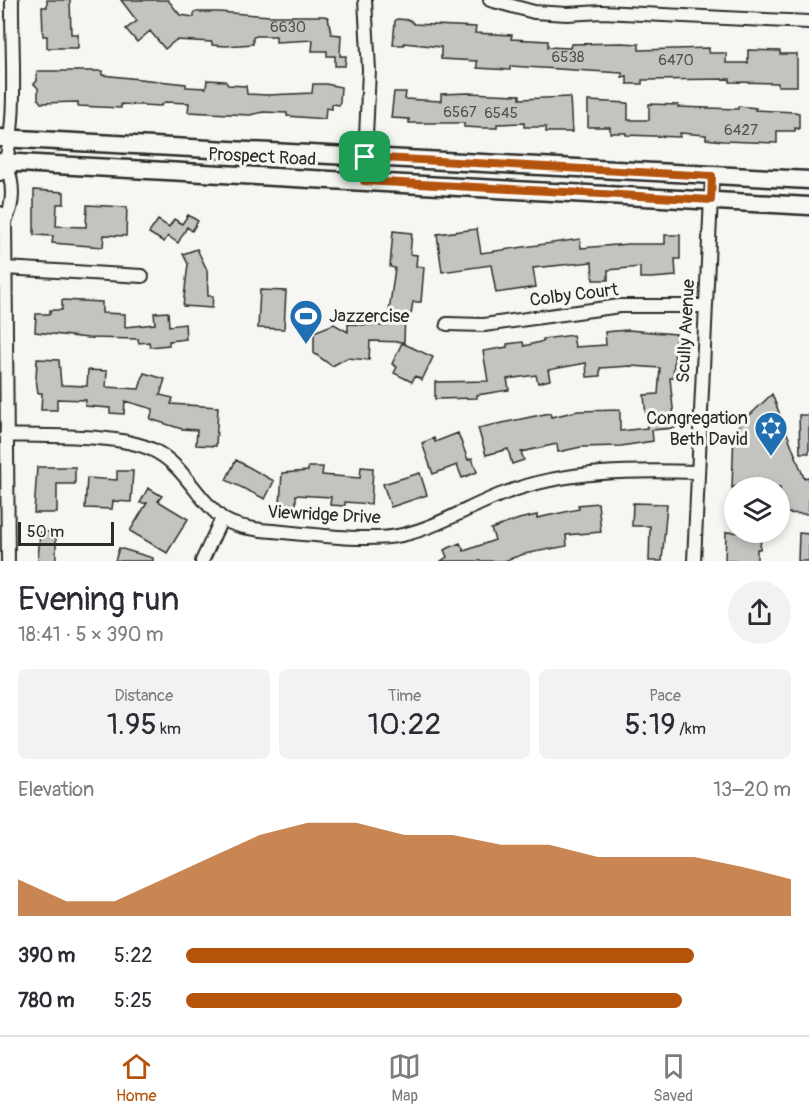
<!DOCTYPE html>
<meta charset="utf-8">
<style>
body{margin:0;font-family:Pangolin,sans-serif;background:#f2f2f3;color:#2b2b33;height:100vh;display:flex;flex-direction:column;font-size:22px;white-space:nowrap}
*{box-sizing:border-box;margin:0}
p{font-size:20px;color:#7c7c81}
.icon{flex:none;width:33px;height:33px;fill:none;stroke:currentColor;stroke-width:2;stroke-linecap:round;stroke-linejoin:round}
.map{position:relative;height:561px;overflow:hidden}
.side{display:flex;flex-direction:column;background:#fff;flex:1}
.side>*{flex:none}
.tools{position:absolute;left:724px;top:477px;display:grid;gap:12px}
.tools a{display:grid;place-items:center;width:66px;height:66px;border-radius:50%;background:#fff;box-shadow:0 3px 9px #0003;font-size:30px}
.scale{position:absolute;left:18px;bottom:15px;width:96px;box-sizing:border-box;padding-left:6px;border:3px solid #2b2b2b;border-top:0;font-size:16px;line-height:21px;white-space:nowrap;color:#2b2b2b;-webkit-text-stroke:4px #f6f6f2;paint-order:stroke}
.pin{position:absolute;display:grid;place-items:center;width:51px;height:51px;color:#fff;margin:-26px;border-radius:12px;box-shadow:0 3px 9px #0006}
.round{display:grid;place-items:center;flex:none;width:63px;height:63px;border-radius:32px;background:#f2f2f3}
.summary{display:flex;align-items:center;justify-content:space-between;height:102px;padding:0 18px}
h1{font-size:33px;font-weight:600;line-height:45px}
.metrics{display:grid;grid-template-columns:repeat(3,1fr);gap:9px;height:102px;padding:6px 18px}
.metrics div{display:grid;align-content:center;border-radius:9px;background:#f2f2f3;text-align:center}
.metrics b{font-size:30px;font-weight:600}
.metrics small{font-size:16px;font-weight:400}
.metrics p{font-size:16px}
.chart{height:168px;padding:12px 18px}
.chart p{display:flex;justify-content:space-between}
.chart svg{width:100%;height:108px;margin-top:6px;fill:#b45309;opacity:.7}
ul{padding:0 18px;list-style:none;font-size:20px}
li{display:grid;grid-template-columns:96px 72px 1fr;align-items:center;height:45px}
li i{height:15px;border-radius:8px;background:#b45309}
.tab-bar{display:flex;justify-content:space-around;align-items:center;height:84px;border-top:2px solid #e1e1e2;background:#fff;font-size:16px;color:#7c7c81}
.tab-bar a{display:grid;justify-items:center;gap:3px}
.tab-bar .current{color:#b45309}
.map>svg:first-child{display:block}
</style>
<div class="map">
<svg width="809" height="561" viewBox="0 0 809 561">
<rect width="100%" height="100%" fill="#f6f6f2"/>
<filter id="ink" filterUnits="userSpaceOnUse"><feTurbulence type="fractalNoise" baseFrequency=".0167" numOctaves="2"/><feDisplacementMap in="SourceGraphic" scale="12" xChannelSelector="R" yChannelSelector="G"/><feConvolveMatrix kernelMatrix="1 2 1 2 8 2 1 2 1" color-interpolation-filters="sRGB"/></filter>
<g filter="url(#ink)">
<path fill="#c3c3c0" stroke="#2b2b2b" stroke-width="1.5" d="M47,0h23l1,34h7v14h-31v-12h-4l-1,-29h5z
M121,0h47l12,15 14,2v-5h25l51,4h53l5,1 3,17 10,1 -1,21h6l-1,10h-10v-10h-8v-5h-15l1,-11 -37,2v-6h-19l-4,1v7l-27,2 -14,-1v-3l-36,-2 -11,9 -15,-18 -13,11 -11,-13 11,-8z
M397,19l13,1 4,4 62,3 -1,6 37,2 -1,4 37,2v6l22,1 1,-4 51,-1 17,1v6l70,-2v5h17v10h22v-13l32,1v3h17v32h-19v-3l-48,-1v-3l-88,1v4h-15v-8l-5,1v-4l-112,-7v4l-33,-2v-7l-36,-2v-12l-37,-4v2h-11l2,-24z
M37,71h65v4l84,9v3l20,1 1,-8 18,1 3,4 18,1 1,8 21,1 44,-2 1,-9h13l15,3 -1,14 -1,4 -7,-1v5l-6,-1 -1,11 -38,-3v-3l-24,-1 -13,3 -62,-3 1,-9 -24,-1 -4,4 -40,-2v4l-43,-2v-4l-37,1 -3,-4v-11l-4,-4 3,-3z
M394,92h12l-1,7 36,2v-7l27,-1 52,2v4l50,-2 2,35h-26v-5h-22v-4l-27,1v4h-14l-19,-1v-4h-55v-4l-18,-1z
M588,101l40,2v17h21v-16l29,1v2l60,2v-3l18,2 -1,2 40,2 4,1v16l-4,-1v3h-18v12l-54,-2 -17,-2v-4l-26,-2v4l-54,-2v-2h-16v-6h-22z
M34,190l30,2v12h-7l-1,22 30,1 1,-22 40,2 -1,29 -22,-1 -1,12 -51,-4 1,-7 -19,-1z
M188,215l10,6 -6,10 -5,-4 -9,16 -10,-7 -4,6 -15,-9 9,-13 11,7 5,-8 8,5z
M477,229l4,24 99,-14 1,9 47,-4h37v-9h15v24h-5l1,17 -24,2h-12v-11l-32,3v10h-15l-1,-18 -59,6 3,19 -40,6 -5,-28 -49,7 -5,-38z
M393,231l19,2 -2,21 7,1 -1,11 8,1 -3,35h-8l-2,12 -6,-1 -1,29 -34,-1 -1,19 -22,-2 -15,8 -18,-13v-21l20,-8 14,8v-8l39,2 8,-58 -5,-1z
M197,249l10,21 1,26h5l-1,12 -29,-2 5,-42 -5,-10z
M260,290l26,1 -2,38 -26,-1z
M62,300l40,2v11l23,1v13l30,-3 -1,-11 14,-1 1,14 16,-2 1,15 -17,2v4l-19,2 -1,-5 -10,1 -1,-4 -50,-1 -53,-6 1,-18h14v-4h12z
M628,330l48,4 -3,44h-3l5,50 -23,2 1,11 -32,5 -40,1 -23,5 -1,-8 -36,8 3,8 -12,4 -4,-15 -22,6 -8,-27 72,-15 1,4 27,-6 42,-1v21l27,-3 -3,-33 14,-1 2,-26 -29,-2 -31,2v8l-13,1 -1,-14 -38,7 2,10 -12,3 -2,-8 -29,4 2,11 -32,5v3l-42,1v-17l53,-1 -5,-30 24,-4v-3l16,-2 1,4 20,-5 -1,-2 30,-4 2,12 31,-2 -1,-13z
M402,343l31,14 -11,23 -7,-4 -3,6 -18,-9 3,-6 -5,-3z
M37,359l22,1 2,25 26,1 1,-16 19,1 -1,16 33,2 5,-16 21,6 -5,16 13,3 -2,6 47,3 -2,39 -20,-1 1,-15 -15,-1 -32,-10 3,-10 -28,-8 -1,13 -14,-1v-5l-25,-2 1,-6 -29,-1v11h-16l1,-17h-4l-2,-14z
M772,394l32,84 5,-1v37l-29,-1v-25h-32l-4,-5 -12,5 2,-58z
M799,415h10v38h-9z
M458,433l10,27 4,-2 5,14 -15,6 -5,-13 -24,9 -11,-31 12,-5 1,4z
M236,460l38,21 -9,18 -39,-19z
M37,467h38v17h-18v29h-23z
M308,467h15l-1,8 38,3 1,-11 12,1 -2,36 -26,-2v4l-15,-1 1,-8 -35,-2v10l-16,-1 2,-31 26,-2z
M117,471h16l-2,31 -18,-1 -1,8 -27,-1 2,-30 30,2z
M420,473l7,22 -36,12 -8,-23z
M148,488l14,8 -4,5 30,18 -21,34 -37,-22 17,-28h-7z
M598,503l3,29 -35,3 1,11 -43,8 -20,7h-63l6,-4 -3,-7 16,-7 4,8 31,-11 -4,-11 28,-10 18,-4v3l42,-9 -1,-4z
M633,503l34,1 -5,57h-13l1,-35h-18z
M40,532h16v29h-18z
M726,532l32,1 3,3 -1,13h-3v12h-32z
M799,533l10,1v27h-11z
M119,548l34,10v3h-38z"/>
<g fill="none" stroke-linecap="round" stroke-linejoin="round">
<defs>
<path id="minor" d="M490,0l44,12 33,2 35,-2 207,10
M0,174c20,-36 11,-130 12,-174
M364,181l5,-111 -4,-70
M0,213l5,8 3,340
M5,221c10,-18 8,-39 1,-58
M5,268l137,8
M447,324l37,1 136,-19h86
M6,435c40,2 112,-2 147,15 31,15 43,48 69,68 10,8 27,10 39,12 39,3 105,13 141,5 37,-8 71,-31 106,-43 59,-22 127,-22 189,-20
M202,561l20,-43
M694,561l18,-385"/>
<path id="major" d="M0,138l809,42
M0,162l809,44"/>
</defs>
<use href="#minor" stroke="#2b2b2b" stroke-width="16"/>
<use href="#major" stroke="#2b2b2b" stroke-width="21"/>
<use href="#minor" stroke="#f6f6f2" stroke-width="12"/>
<use href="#major" stroke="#f6f6f2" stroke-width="16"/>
</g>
</g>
<g fill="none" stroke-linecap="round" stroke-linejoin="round" filter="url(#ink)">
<defs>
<path id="route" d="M365,157l347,19 -1,24 -347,-19z"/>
</defs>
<use href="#route" stroke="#fff" stroke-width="12"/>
<use href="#route" stroke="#b45309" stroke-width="8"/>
</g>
<defs>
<symbol id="stadium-pin" viewBox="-11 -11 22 30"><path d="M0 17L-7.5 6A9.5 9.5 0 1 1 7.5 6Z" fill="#1f6fb2" stroke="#f6f6f2"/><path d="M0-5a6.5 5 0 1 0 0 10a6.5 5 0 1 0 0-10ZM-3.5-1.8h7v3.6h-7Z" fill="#fff"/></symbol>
<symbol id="synagogue-pin" viewBox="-11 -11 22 30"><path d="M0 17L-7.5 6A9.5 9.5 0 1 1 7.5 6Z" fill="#1f6fb2" stroke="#f6f6f2"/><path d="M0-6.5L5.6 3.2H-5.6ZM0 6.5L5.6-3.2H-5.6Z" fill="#fff"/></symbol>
</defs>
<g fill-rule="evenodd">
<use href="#stadium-pin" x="287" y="297" width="38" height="52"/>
<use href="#synagogue-pin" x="752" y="409" width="38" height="52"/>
</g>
<g text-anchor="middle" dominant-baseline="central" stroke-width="6" stroke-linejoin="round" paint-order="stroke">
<g font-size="15" fill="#515150">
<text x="288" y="27">6630</text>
<text x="568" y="57">6538</text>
<text x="676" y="60">6470</text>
<text x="460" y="112">6567</text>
<text x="501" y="113">6545</text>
<text x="741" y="130">6427</text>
</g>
<g font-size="18" fill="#2b2b2b" stroke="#f6f6f2">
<text transform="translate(262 157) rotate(3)">Prospect Road</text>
<text transform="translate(574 295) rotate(-7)">Colby Court</text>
<text transform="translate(686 331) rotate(-87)">Scully Avenue</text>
<text transform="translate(324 515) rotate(3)">Viewridge Drive</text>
</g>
<g font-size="18" fill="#2b2b2b" stroke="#f6f6f2" text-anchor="start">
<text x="329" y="316">Jazzercise</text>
<text x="748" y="418" text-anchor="end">Congregation<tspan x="748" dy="21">Beth David</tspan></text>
</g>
</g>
</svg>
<div class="tools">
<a><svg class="icon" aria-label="layers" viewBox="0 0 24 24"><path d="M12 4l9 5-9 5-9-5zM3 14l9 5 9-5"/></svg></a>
</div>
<div class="scale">50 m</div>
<div class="pin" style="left:365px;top:157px;background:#1e9e55"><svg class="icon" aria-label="arrive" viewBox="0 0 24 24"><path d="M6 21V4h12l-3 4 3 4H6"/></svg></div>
</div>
<section class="side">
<div class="summary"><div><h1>Evening run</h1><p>18:41 · 5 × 390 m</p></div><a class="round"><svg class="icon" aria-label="share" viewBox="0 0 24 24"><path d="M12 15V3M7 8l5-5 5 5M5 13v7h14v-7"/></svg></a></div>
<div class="metrics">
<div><p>Distance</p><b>1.95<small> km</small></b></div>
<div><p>Time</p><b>10:22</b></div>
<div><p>Pace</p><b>5:19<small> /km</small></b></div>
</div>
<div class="chart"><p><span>Elevation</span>13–20 m</p>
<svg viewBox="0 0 160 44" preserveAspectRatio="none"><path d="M0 44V29L10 38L20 38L30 29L40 20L50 11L60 6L70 6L80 11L90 11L100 15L110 15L120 20L130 20L140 20L150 24L160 29V44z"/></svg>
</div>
<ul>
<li><b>390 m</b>5:22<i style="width:84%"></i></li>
<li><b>780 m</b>5:25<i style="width:82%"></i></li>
</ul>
</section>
<nav class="tab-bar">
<a class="current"><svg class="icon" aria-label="home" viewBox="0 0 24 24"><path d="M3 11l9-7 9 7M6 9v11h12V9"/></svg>Home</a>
<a><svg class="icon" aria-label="map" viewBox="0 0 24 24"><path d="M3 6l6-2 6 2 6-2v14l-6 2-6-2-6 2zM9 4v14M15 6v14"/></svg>Map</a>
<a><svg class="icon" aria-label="saved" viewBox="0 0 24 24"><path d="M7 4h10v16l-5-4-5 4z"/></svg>Saved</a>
</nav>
